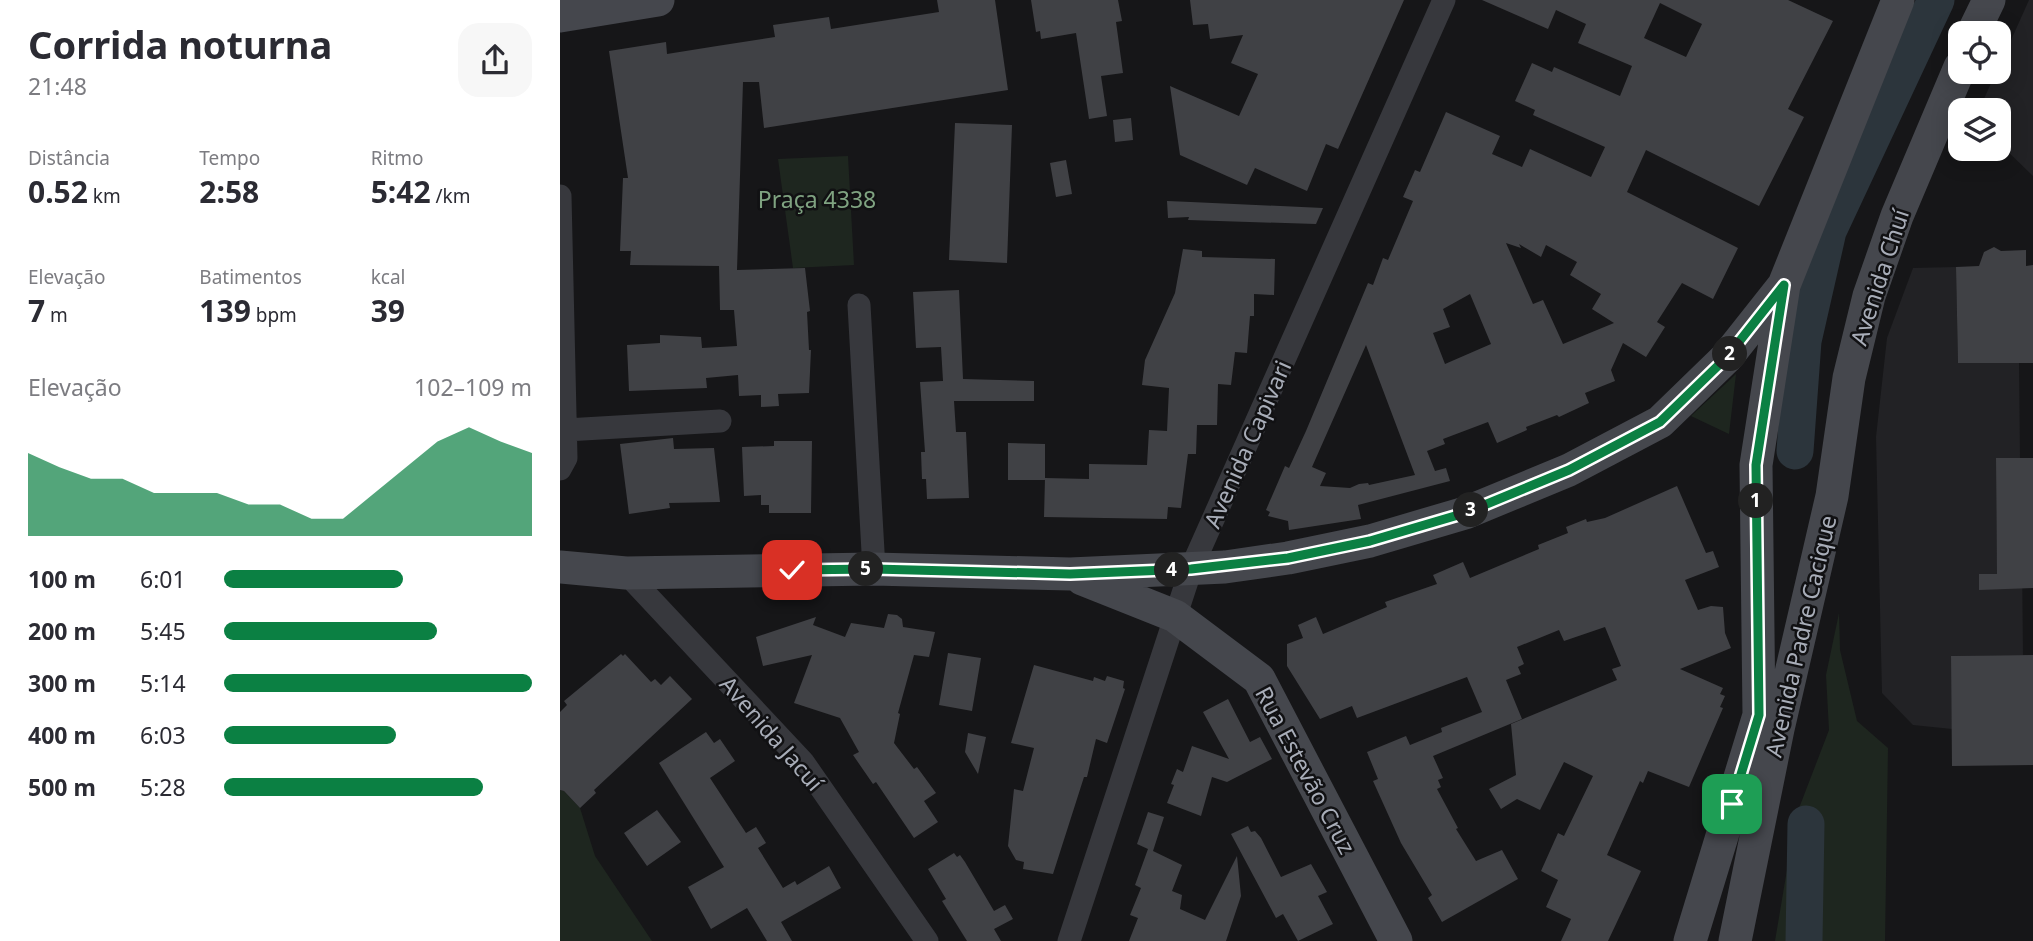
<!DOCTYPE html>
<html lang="pt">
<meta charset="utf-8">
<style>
body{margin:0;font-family:"Noto Sans",sans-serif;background:#f7f7f7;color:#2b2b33;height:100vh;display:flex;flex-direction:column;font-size:26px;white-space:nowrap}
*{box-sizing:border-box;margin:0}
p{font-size:23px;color:#7c7c81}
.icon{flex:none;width:38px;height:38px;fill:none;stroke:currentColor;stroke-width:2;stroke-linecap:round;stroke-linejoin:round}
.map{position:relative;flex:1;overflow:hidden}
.side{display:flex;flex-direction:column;background:#fff;width:560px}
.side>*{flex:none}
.fabs{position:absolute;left:1388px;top:21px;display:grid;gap:14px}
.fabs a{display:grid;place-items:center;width:63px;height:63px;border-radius:14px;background:#fff;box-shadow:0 4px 18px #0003;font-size:35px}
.pin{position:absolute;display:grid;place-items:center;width:60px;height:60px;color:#fff;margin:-30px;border-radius:14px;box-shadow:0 4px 10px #0006}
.km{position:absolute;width:35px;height:35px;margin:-18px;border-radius:50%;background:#222;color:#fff;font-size:19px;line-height:35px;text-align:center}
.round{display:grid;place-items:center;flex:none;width:74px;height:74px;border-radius:21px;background:#f7f7f7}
.summary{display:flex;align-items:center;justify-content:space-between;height:119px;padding:0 28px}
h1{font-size:38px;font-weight:700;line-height:52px}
.metrics{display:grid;grid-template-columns:repeat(3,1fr);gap:10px;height:119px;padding:7px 28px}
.metrics div{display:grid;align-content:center}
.metrics b{font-size:30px;font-weight:700}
.metrics small{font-size:19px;font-weight:400}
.metrics p{font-size:19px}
.chart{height:196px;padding:14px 28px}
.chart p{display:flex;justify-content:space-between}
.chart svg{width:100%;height:126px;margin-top:7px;fill:#0b8043;opacity:.7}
ul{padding:0 28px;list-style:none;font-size:23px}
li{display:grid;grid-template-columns:112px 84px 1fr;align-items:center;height:52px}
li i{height:18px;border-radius:9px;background:#0b8043}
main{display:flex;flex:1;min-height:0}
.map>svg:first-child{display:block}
</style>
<main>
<section class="side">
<div class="summary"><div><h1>Corrida noturna</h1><p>21:48</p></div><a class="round"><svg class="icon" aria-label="share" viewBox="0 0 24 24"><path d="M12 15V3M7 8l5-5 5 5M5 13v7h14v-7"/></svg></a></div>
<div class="metrics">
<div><p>Distância</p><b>0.52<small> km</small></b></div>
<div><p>Tempo</p><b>2:58</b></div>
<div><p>Ritmo</p><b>5:42<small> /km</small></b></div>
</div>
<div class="metrics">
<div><p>Elevação</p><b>7<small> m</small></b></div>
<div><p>Batimentos</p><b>139<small> bpm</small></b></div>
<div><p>kcal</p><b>39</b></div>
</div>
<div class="chart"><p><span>Elevação</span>102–109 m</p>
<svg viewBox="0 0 160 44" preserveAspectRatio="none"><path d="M0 44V15L10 20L20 24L30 24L40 29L50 29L60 29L70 33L80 33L90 38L100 38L110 29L120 20L130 11L140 6L150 11L160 15V44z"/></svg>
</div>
<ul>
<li><b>100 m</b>6:01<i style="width:58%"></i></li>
<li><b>200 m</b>5:45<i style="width:69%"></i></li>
<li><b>300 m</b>5:14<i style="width:100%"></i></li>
<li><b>400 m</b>6:03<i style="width:56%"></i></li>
<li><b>500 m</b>5:28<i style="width:84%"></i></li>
</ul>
</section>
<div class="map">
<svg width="1473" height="941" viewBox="0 0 1473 941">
<rect width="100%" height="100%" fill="#161618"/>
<path fill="#222225" d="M1469,0h4v176l-34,-33 -1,-33h-19l17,-38h2l1,-5z
M1396,267l2,95 61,1 1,95h-24l1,98 25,1 1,98 -72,1 1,73 -39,-4 -31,-32 -6,-256 11,-99 26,-70z"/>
<path fill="#1e261f" d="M288,156l6,109 -61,3 -15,-109z
M1176,374l-7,60 -38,-18z
M1279,613l1,37 17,71 31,27 -3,193h-110l21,-125 33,-86 -3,-55z
M0,790l4,1 16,17 15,48 57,85h-92z"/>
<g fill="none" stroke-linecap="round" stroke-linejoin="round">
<path stroke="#2c353c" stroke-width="37" d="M1235,451l8,-110 25,-110 108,-231
M1244,941l2,-117"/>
</g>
<path fill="#404145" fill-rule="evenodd" d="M377,0h58l13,90 -244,38 -5,-46h-16l-6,188 68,-2 5,43 -3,1 2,38h2l-2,43 -31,1 1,12 -18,1v-12l-22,1 -1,-21 -32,3 1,10 -78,3 -2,-46 33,-2v-8l41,2 1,11 35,-2 -3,-36h-14l-1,-44 -89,-1 1,-14h-11l3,-73h5l-19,-127 57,-9 1,12 50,-8 58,-9 -2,-12 56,-8 2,12 57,-9 51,-8z
M471,0h87l4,21 -6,1 7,51 -22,3 6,40 -18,3 -13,-86 -35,6 -1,-8 -4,1z
M630,0h214l-66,149 -12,-5 -19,47 -52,-23 -8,17 -67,-30 -10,-69 69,30 19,-42 -27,-11 12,-28 -33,4 -2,-15 -15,1z
M922,0h306l45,21 -45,88 16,8 -45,89 -113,-56 -19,42 111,56 -25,51 -31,-16 -25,39 8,5 -19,30 -23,-14 -12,27 4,11 -30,12 4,10 -30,14 -2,-2 -31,12 1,3 -30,13 -9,-21 -45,17 2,5 -18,7 8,20 11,-3 4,13 -92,24 3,14 -72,11 -1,-9 -20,-5 2,-4 -4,-2 19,-44 4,2 17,-37 62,-148 5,2 10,-27 5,2 25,-59 -10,-4 12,-27 5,2 26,-60 54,24 -8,18 30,13 8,-18 61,28 14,-30 -72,-32 2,-5 -20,-9 17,-38 20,9 2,-5 66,29 12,-30 -54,-23 8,-19 -30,-14 -8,19zM1100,3l42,21 -16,33 -42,-19zM946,243l15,5 -2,-4 22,13 5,-12 31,17 -7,13 31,19 -9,15 22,14 -51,21 -20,-44 -10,4zM910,294l21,50 -46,20 -12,-31 17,-6 -7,-18zM806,345l49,130 -46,10 -1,-2 -9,1 -9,4 -30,-2 6,-13 -14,-6z
M571,118l2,22 -18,2 -2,-22z
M395,123l57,2 -5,138 -58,-3z
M506,160l6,34 -16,3 -6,-34z
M607,201l24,1 132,6 -7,16 -128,-4 1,-3 -21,1z
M1434,247l7,4 25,-1v16l7,-1v98h-75l-2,-96 23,-1 5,-14z
M623,249l19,2v6l73,2 -1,36 -20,-1v22h-4l-3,37 -12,-1 -4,33 -13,-1 -1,41h-20l-1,29h-8l-7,54 -13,-1 -1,12 -123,-2 1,-39 44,1v-15l58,1 2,-35 18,1 2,-43 -27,-3 3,-25 30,-67z
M399,290l4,89 71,2v20h-80l2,31h10l3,66 -42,1 -1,-20h-4l-1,-27h4l-5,-70 23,-1 -2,-34 -25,1 -3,-56z
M113,438l1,11 40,-1 6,54 -51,1 1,5 -41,6 -9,-70z
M214,441h38l-1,72h-42v-8h-8v-10l-17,1 -2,-49 32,-1z
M448,443l37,1v36h-37z
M1436,458h37v130l-54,2v-16h18z
M1117,486l29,67 7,-2 6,16 -34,13 13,30 13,-4 12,1 2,26 6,15 -51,21 43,19 -3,6 5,2 -5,11 3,1 -34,79 -41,-16 -5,12 -3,-2 -33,74 34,16 -33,70h-47l10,-22 -25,-12 12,-27 -17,-9 17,-38 6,3 29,-60 -29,-14 -24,48 -23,-11 -16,10 -12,-20 27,-14 -5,-51 106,-44 -5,-11 9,-3 -16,-39 -41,14 -5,-11 -42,17 7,17 -6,3 3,7 -15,6 16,39 -89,37 10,22 -5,2 3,7 -4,2 21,39 -2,1 20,32 26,-11 16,29 -76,43 -14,-24 4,-3 -31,-52 -28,-62 5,-2 -11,-27 39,-16 4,9 32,-13 -1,-4 41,-16 -15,-35 -110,41 -5,-12 -32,13 -33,-53v-22l16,-6 -5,-13 18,-8 7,17 64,-27 -2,-5 52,-18 -4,-9 30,-13 7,16 69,-29 -1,-4 30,-12 -2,-6 20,-8 1,3 18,-4z
M328,614l9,1 5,4 1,8 32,5 -6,25 -15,-2 -16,58 2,1 -6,29 20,26 3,-2 19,26 -12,8 14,21 -24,16 -38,-56 -3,2 -20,-29 6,-3 -19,-34 -46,-15 18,-48 -49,11 -7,-29 60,-20 -3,8 32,12 6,-14 33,5z
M388,653l33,5 -9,53 -33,-6z
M61,654l2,2 2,-2 26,28 4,-3 6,6 9,-9 22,23 -98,91 2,3 -16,15 -16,-17 -4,-1v-78l7,-7 -3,-4z
M1473,655v110l-81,1 -1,-110z
M474,665l59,16 1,-4 11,4 2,-5 17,5 -1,7 2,1 -18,54 -11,-4 -9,38h-3l-31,97 -30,-5 1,-7 -8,-2 -8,-14 6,-57 9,2 11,-43 -23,-5z
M668,699l22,43 10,-5 12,22 -45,23 -15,-5 -11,39 -34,-13 7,-18 -3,-1 6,-15 6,3 9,-26 37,13 -26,-47z
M146,732l8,11 6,-4 15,22 -25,17 36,55 10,-6 10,16 -8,5 25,40 12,-7 2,4 32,-19 12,22 -60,34 11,19h-25l-20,-33 -36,21 -23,-42 36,-20 -65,-104z
M408,733l18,4 -8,37 -13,-22z
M97,810l24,32 -34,24 -23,-33z
M588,812l16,5 -11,34 29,14 -10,26 10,4 -2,14 25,11 32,-64 4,40 -15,45h-97l9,-23 -8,-3 11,-27 -6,-3 13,-36 -11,-5z
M688,826l3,6 4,-1 6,7 20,39 30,-13 16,28 -9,4 15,28 -35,17 -15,-27 -7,4 -45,-84z
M394,853l3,4 3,-2 5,7 29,49 11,-6 8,14 -19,10 7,12h-34l-25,-40 4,-2 -18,-30z"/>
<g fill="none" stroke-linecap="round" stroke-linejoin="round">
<path stroke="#37383d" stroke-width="23" d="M0,196l6,262 -6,11
M299,305l15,264
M6,430l154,-9
M66,573l177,189 124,179
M509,941l122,-372 253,-569"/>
<path stroke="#45474d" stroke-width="33" d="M0,16l98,-16
M1413,33l16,-33
M0,567l66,6 248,-4 196,5 155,-7 63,-9 82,-17 95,-28 104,-43 91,-48 67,-65 57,-72
M522,579l93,37 84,63 137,262
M1130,941l69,-226 -3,-250 28,-180 114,-285
M1175,941l43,-212 54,-233 17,-118 20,-82 28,-80 63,-149"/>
</g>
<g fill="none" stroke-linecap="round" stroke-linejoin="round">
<defs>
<path id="route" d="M232,570l82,-1 196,5 121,-5 97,-11 82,-17 95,-28 104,-43 91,-48 67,-65 57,-72 -28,180 3,250 -27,89"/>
</defs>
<use href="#route" stroke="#fff" stroke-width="14"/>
<use href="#route" stroke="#0b8043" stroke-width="9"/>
</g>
<g text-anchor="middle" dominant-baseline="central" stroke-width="5" stroke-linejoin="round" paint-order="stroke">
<g font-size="23" fill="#7fa381" stroke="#111113">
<text x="257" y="199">Praça 4338</text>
</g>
<g font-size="23" fill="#a8adb8" stroke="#111113">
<text transform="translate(1319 277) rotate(-72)">Avenida Chuí</text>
<text transform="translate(687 444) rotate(-66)">Avenida Capivari</text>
<text transform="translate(1240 636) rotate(-77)">Avenida Padre Cacique</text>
<text transform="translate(212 733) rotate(49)">Avenida Jacuí</text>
<text transform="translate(746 770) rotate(62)">Rua Estevão Cruz</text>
</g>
</g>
</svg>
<div class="fabs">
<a><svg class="icon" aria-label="locate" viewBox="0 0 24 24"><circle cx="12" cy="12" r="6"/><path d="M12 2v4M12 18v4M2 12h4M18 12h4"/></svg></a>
<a><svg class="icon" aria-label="layers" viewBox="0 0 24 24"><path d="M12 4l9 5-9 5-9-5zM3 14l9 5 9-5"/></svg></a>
</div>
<div class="pin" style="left:1172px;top:804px;background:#1e9e55"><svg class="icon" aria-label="arrive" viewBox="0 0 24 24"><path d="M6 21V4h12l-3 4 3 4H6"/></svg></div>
<div class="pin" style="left:232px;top:570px;background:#d93025"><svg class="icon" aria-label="check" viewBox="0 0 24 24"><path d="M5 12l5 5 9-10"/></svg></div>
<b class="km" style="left:1196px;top:501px">1</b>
<b class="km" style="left:1170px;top:354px">2</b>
<b class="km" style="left:911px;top:510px">3</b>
<b class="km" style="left:612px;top:570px">4</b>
<b class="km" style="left:306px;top:569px">5</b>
</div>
</main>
